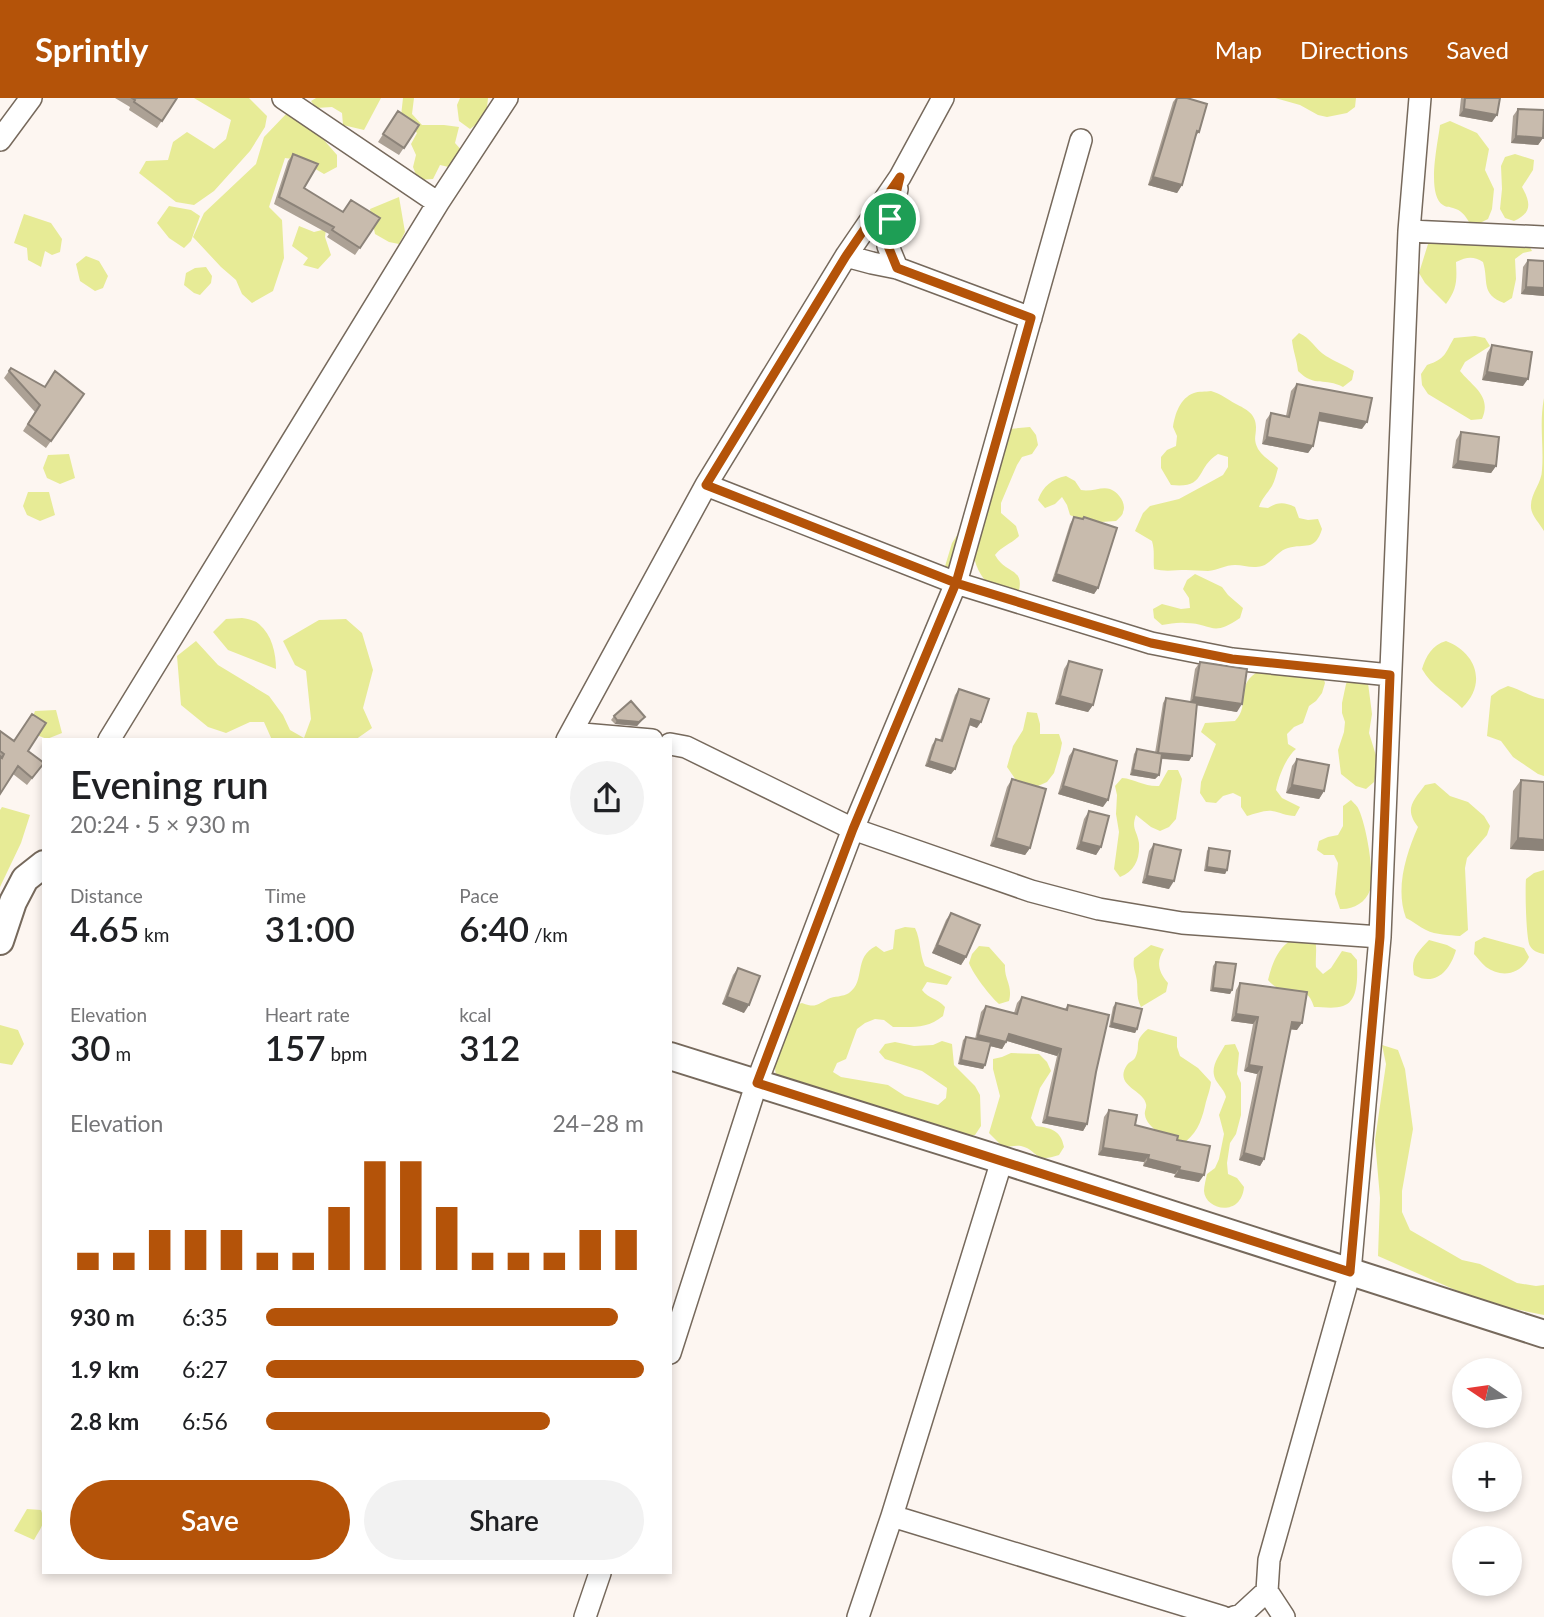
<!DOCTYPE html>
<meta charset="utf-8">
<style>
body{margin:0;font-family:Lato,sans-serif;background:#f2f2f2;color:#202124;height:100vh;display:flex;flex-direction:column;font-size:26px;white-space:nowrap}
*{box-sizing:border-box;margin:0}
p{font-size:23px;color:#757577}
.icon{flex:none;width:38px;height:38px;fill:none;stroke:currentColor;stroke-width:2;stroke-linecap:round;stroke-linejoin:round}
.map{position:relative;flex:1;overflow:hidden}
.drawer{position:absolute;left:42px;top:640px;width:630px;height:836px;display:flex;flex-direction:column;background:#fff;border-radius:0px;box-shadow:0 4px 10px #0003}
.drawer>*{flex:none}
.needle{width:46px;rotate:283deg}
.fabs{position:absolute;left:1452px;top:1260px;display:grid;gap:14px}
.fabs a{display:grid;place-items:center;width:70px;height:70px;border-radius:50%;background:#fff;box-shadow:0 4px 10px #0003;font-size:35px}
.pin{position:absolute;display:grid;place-items:center;width:60px;height:60px;color:#fff;margin:-30px;border:4px solid #fff;border-radius:50%;box-shadow:0 2px 7px #0007}
.round{display:grid;place-items:center;flex:none;width:74px;height:74px;border-radius:37px;background:#f2f2f2}
.headline{display:flex;align-items:center;justify-content:space-between;height:119px;padding:0 28px}
h1{font-size:38px;font-weight:600;line-height:52px}
.metrics{display:grid;grid-template-columns:repeat(3,1fr);gap:10px;height:119px;padding:7px 28px}
.metrics div{display:grid;align-content:center}
.metrics b{font-size:35px;font-weight:600}
.metrics small{font-size:19px;font-weight:400}
.metrics p{font-size:19px}
.chart{height:196px;padding:14px 28px}
.chart p{display:flex;justify-content:space-between}
.chart svg{width:100%;height:126px;margin-top:7px;stroke:#b45309;stroke-width:6}
.button{display:flex;gap:14px;margin-top:auto;padding:14px 28px}
.button a{flex:1;height:80px;border-radius:42px;background:#b45309;color:#fff;font-size:28px;font-weight:600;line-height:80px;text-align:center}
.button a+a{background:#f2f2f2;color:#202124}
ul{padding:0 28px;list-style:none;font-size:23px}
li{display:grid;grid-template-columns:112px 84px 1fr;align-items:center;height:52px}
li i{height:18px;border-radius:9px;background:#b45309}
header{display:flex;align-items:center;gap:42px;box-sizing:border-box;height:98px;padding:0 35px;background:#b45309;color:#fff}
header strong{font-size:33px}
nav{display:flex;gap:38px;margin-inline-start:auto;font-size:24px}
.map>svg:first-child{display:block}
</style>
<header>
<strong>Sprintly</strong>
<nav><a>Map</a><a>Directions</a><a>Saved</a></nav>
</header>
<div class="map">
<svg width="1544" height="1519" viewBox="0 0 1544 1519">
<rect width="100%" height="100%" fill="#fdf6f1"/>
<path fill="#e7eb96" d="M194,0h55l18,18 -2,11 -15,24 -36,40 -20,14 -18,-3 -37,-29 7,-12 22,-1 5,-18 14,-10 27,17 12,-10 5,-19z
M316,0h65l-17,32 -21,-5 -1,-12 -10,-6 -16,1 -5,-7z
M403,0h11l-2,16 10,11h22l15,2 -4,16 9,10 -11,15 -13,-3 -7,14 -15,1 -5,-13 3,-12 -5,-11 6,-11 -16,-17z
M460,0h28l-2,19 -16,12 -11,-8 -2,-16z
M1275,0h81l-1,9 -8,6 -20,4 -9,-2 -18,-10z
M288,14l29,20 20,23v12l-13,7 -24,-14 -15,-2 -16,49 13,13 2,38 -11,33 -21,12 -10,-9 -6,-14 -15,-13 -28,-30 11,-24 52,-49 8,-27z
M1450,23l27,12 12,16 -4,21 9,19 -2,20 -4,10 -10,5 -9,-2c-4,-7 -8,-12 -16,-14 -6,-2 -5,0 -10,-3 -17,-11 -5,-62 -3,-80z
M1515,56l19,6 -1,10 -11,17c9,16 10,26 -8,34l-9,-3 -5,-9 2,-20 -1,-23 4,-9z
M399,99l6,35 -6,12 -10,-2 -14,-8 -5,-25z
M169,108l22,4 9,6 -9,25 -7,7 -15,-10 -12,-15z
M24,116l27,9 11,16 -2,13 -8,3 -7,-4 -4,16 -13,-7 -1,-12 -13,-5z
M299,128l15,6 12,-3 -1,8 6,18 -13,14 -15,-4 5,-7 -16,-12z
M1436,140l91,4 5,9 -9,2 -8,6 1,20 -4,19 -8,5c-24,-9 -15,-22 -21,-41 -10,-6 -16,-5 -27,0 1,19 1,27 -10,42l-21,-21 -6,-10 9,-29z
M86,158l13,5 9,15 -5,12 -8,3 -15,-10 -4,-17z
M206,169l6,9 -1,7 -11,12 -6,-2 -10,-8 2,-12 9,-5z
M1299,235c12,5 16,16 27,23 9,6 19,9 28,15l-2,9 -9,7c-18,-10 -28,1 -45,-16 -1,-11 -5,-20 -6,-31z
M1475,238l10,2 5,8 -25,16 -5,9c13,16 32,25 22,48l-11,1 -43,-26 -6,-9 -1,-11 6,-9c19,-6 18,-12 27,-27z
M1211,293c10,3 16,8 25,13 10,5 20,10 20,23 0,10 -3,12 2,22 5,8 13,12 20,19 -2,7 -3,12 -6,18 -5,8 -10,12 -13,21l9,1c10,-6 16,-6 27,-1l4,11 9,2 10,-1 4,10c-7,23 -17,14 -34,19 -11,3 -16,15 -26,18 -10,3 -18,-1 -27,-1 -10,0 -17,5 -27,6 -7,0 -14,-1 -22,-1 -11,0 -21,2 -32,-1 -1,-10 1,-18 -2,-28l-17,-10 8,-18 7,-7 29,-7 35,-19 9,-5 5,-8v-10l-10,-3c-23,14 -11,35 -47,31l-10,-17v-11l6,-7 9,-4 1,-10 -4,-9c2,-13 7,-29 21,-34 4,-2 12,-1 17,-2z
M1544,300v133c-4,-7 -13,-16 -13,-24 -1,-13 11,-24 11,-37 2,-24 -3,-46 2,-72z
M1030,329l6,8 2,10 -6,9 -10,3 -5,8 -16,38v10l15,13 3,10c-8,8 -17,10 -24,19 11,20 31,12 23,39 -5,0 -13,0 -18,-2 -12,-5 -22,-19 -25,-31l-10,2 -22,10 9,-30 11,-17 46,-97z
M69,356l6,24 -15,6 -13,-6 -4,-10 5,-13z
M1066,378l9,5 6,9c11,2 21,-4 29,-1 8,3 17,14 13,23 0,3 -5,7 -7,9l-30,2 -16,-8 -3,-10 -5,-8 -7,7 -10,4 -7,-8c5,-14 14,-21 28,-24z
M28,394h21l6,23 -15,6 -13,-6 -4,-9z
M1195,476l27,13 6,8 15,13 -3,10c-29,20 -27,5 -55,5 -7,-1 -15,1 -23,2l-8,-7 -1,-9 9,-5 19,5 9,-1 -1,-10 -6,-9 4,-9z
M242,520c5,1 13,2 17,6 13,11 17,29 17,45l-48,-19 -15,-18 13,-13z
M346,521l16,14 11,37 -10,38 9,20 -17,12 -17,-1 -2,1h-64l-8,-18h-14l-24,11 -18,-6 -27,-22 -4,-49 19,-15 22,24 51,31 14,19 7,15 14,8 7,-19 -5,-48 -11,-6 -12,-24 36,-21z
M1446,543c31,12 41,43 16,67 -14,-14 -30,-21 -40,-39 4,-13 10,-24 24,-28z
M1261,572l61,4 3,9 -3,10 -6,8 -7,5 -6,17 -9,4 -7,7 1,10 8,5c-10,8 -18,29 -20,41l6,8 18,9 -5,9c-9,0 -15,-4 -23,-5 -8,-1 -17,3 -25,5l-6,-9v-10l-8,-4 -10,3 -7,7 -10,-1 -6,-9 1,-11 15,-38 -15,-12 4,-9 30,-2c17,-17 -3,-36 26,-51z
M1350,578l18,7 4,31 -3,19 9,29 -4,20 -8,7 -10,-3 -15,-12 -3,-24 6,-18 1,-10 -3,-9v-10l4,-19z
M1508,588c13,3 23,12 36,13v77l-6,-2 -25,-17 -12,-16 -14,-5 4,-40 8,-6z
M56,612l6,23 -15,6 -13,-5 -4,-10 5,-13z
M1027,614l10,1 3,11v10h19l3,9 -2,10 -6,20 -7,9 -9,4 -20,-3 -11,-16 6,-21 10,-16z
M1168,672h10l4,9 -6,40 -7,8 -9,4 -9,-4 -15,-12c-5,14 1,15 3,28 1,16 -4,28 -19,34l-6,-8 5,-37 -3,-18 1,-19 -2,-9 7,-8c13,1 23,9 37,8z
M1435,685l15,13 18,6 16,14 6,10 -3,9 -20,23 -2,10 3,62 -8,6c-11,-1 -24,-1 -34,-6 -7,-3 -13,-9 -20,-12 -11,-29 0,-64 12,-91 -14,-18 -5,-26 7,-42z
M1351,702c1,1 6,6 7,8 8,15 17,66 12,82 -4,13 -18,20 -30,19l-5,-15 3,-31 -4,-8h-10l-7,-5 2,-9 9,-4 10,-2 5,-9v-20z
M2,709l28,8 -9,28 -21,44v-77z
M1544,772v84c-6,-1 -11,-3 -14,-8 -4,-7 -5,-57 -4,-67l8,-6z
M905,829l10,1c6,12 4,25 10,38l27,11 -5,8 -20,-3 -5,8c7,9 15,8 23,17l-2,9c-16,13 -31,11 -50,11l-9,-7 -9,-1 -10,4 -8,6 -11,30 -9,4 -4,9 8,5 47,8 17,11 33,9 8,-7 1,-10 -25,-17 -37,-12 -6,-7 6,-8 10,-2 19,4 19,-1 9,-4 10,3 2,21 21,21 5,9 1,31 -6,9 -11,1 -187,-58c-8,-23 8,-50 16,-72l9,-3c14,5 14,2 26,-4 6,-3 15,-2 21,-6 17,-12 4,-36 27,-47l8,6 9,-3 2,-19z
M1314,839c4,11 1,19 2,30l7,7 8,-6 11,-17 9,2 6,7c0,13 3,41 -14,46 -8,3 -21,1 -29,1 -8,-29 -27,-5 -46,-27 4,-16 11,-37 29,-42 5,-1 12,0 17,-1z
M1484,839l40,11 5,9c-8,18 -28,21 -43,10 -5,-4 -8,-9 -12,-13l1,-12z
M1429,842l18,5 9,5c-6,21 -21,37 -42,25 -4,-17 4,-23 15,-35z
M1151,847l13,4c-8,13 -6,22 4,34l-2,9 -25,15c-6,-12 -2,-19 -5,-31 -2,-8 -3,-10 -2,-18z
M979,848l10,1 16,18c-1,15 8,20 4,36l-10,3c-9,-8 -26,-30 -30,-41l3,-9z
M0,927l18,5 6,14 -12,21 -12,-2z
M1148,931l29,8v10l3,9 18,12 13,14c-1,9 -4,15 -6,24 -4,17 -9,29 -24,39 -11,-4 -35,-18 -36,-30 -1,-4 2,-7 1,-11 -2,-14 -33,-18 -19,-39 2,-3 6,-4 8,-7 7,-13 -3,-16 13,-29z
M1235,946l4,9 -2,21 4,9v32l-5,19 -6,9 -3,20 1,11 9,4 7,9c-3,31 -39,23 -40,4 0,-5 2,-12 3,-17l8,-6 4,-9 5,-25 -5,-19 7,-18c-2,-7 -5,-9 -9,-15 -9,-13 2,-26 8,-37z
M1382,947l16,5 7,19 8,60 -11,62v21l8,18 52,30 18,4 37,19 19,3 8,-1v30l-59,-12 -107,-47 2,-58 -5,-58 11,-76z
M1011,955l28,1 8,8 4,9 -11,17 -9,30 5,8c16,2 25,5 28,21l-5,8c-26,9 -20,-5 -38,-9 -5,-1 -13,1 -18,1l-14,-14 11,-37 -7,-27v-10l9,-2z
M27,1411l14,1c5,14 0,17 -7,30l-20,-9z"/>
<g fill="none" stroke-linecap="round" stroke-linejoin="round">
<defs>
<path id="minor" d="M283,0l155,105
M0,42l31,-42
M897,91l-7,31 -2,26 9,22
M1409,133l135,6
M846,158l26,7 25,5 134,50
M706,387l250,98 195,60 81,16 158,16
M571,635l81,7
M109,642l329,-537 69,-105
M567,642l139,-255 140,-229 54,-79 43,-79
M670,646l16,3 167,82 178,62 68,18 83,14 198,14
M670,1255l87,-271 96,-253 103,-246 125,-443
M892,1418l331,101
M585,1519l15,-44
M858,1519l34,-101 110,-356
M1234,1519l7,-2 26,-24
M1284,1519l-17,-26 2,-31 81,-288 30,-335 29,-706 11,-133"/>
<path id="tertiary" d="M0,843l13,-39 12,-23 19,-15
M670,958l332,104 542,174"/>
</defs>
<use href="#minor" stroke="#76695c" stroke-width="24"/>
<use href="#tertiary" stroke="#76695c" stroke-width="30"/>
<use href="#minor" stroke="#fff" stroke-width="21"/>
<use href="#tertiary" stroke="#fff" stroke-width="26"/>
</g>
<path fill="#aca195" d="M115,0h62l-20,30 -28,-18 1,-3z
M1176,0h11l12,34 -4,5 -13,48 -5,8 -29,-8 25,-83z
M1461,0h39l-8,24 -33,-6z
M1518,11l25,29 -5,7 -27,-2 2,-27z
M398,13l21,14 -20,30 -21,-13z
M293,56l11,34 39,24 37,6 -25,37 -28,-18 2,-3 -55,-30 14,-43z
M1528,162l16,1v35l-23,-2 2,-27z
M1492,247l31,41 -41,-6 5,-27z
M11,270l34,19 39,7 -38,54 -23,-17 12,-19 -31,-34z
M1297,286l65,45 -44,-8 -5,25 -5,7 -46,-9 4,-24 5,-7 15,3 5,-25z
M1461,334l35,34 -5,7 -39,-5 4,-28z
M1074,419l24,71 -4,6 -42,-13 18,-57z
M1069,563l24,44 -5,7 -33,-8 9,-35z
M1200,564l37,50 -40,-7 -5,51 -3,5 -27,-2 -3,16 -4,4 -25,-4 4,-21 3,-5 18,4 8,-50 3,-5 24,4 5,-33z
M959,591l18,39 -8,-3 -14,44 -4,5 -26,-8 7,-21 4,-6 4,1 15,-45z
M614,618l31,1 -8,9 -22,-2 -4,-4z
M0,633l44,32 -17,22 -14,-11 -13,20z
M1074,651l29,58 -45,-13 11,-38z
M1297,661l27,32 -5,8 -33,-6 6,-27z
M1012,681l18,69 -5,7 -35,-9 17,-59z
M1521,682l23,2v69l-34,-2 3,-58z
M1089,713l12,36 -5,8 -20,-6 8,-30z
M1154,746l15,45 -27,-6 7,-32z
M1209,750l18,22 -2,4 -21,-3 3,-20z
M951,815l15,44 -5,8 -29,-12 14,-33z
M1216,864l16,28 -2,4 -20,-3 3,-25z
M738,870l6,45 -22,-9 11,-29z
M1240,885l57,47 -7,-1 -26,130 -4,7 -21,-6 18,-86 -13,-3 9,-47 -22,-3 5,-31z
M1022,899l43,12 3,-4 28,67 -9,52 -4,7 -41,-8 15,-67 -50,-15 -5,8 -12,-3 -5,19 -2,4 -25,-5 5,-24 3,-3 9,2 6,-27 5,-6 28,7 3,-10z
M1116,905l21,26 -2,4 -26,-6 4,-20z
M1109,1012l26,15 42,15 22,42 -25,-5 1,-3 -32,-8 1,-4 -46,-7 6,-38z"/>
<path fill="#8c8379" d="M1464,11l33,6 -5,7 -33,-6z
M1516,38l27,2 -5,7 -27,-2z
M1153,79l29,8 -5,8 -29,-8z
M1526,189l18,1v8l-23,-2z
M1487,274l41,7 -5,7 -41,-6z
M1320,315l47,9 -5,7 -47,-9z
M1267,339l46,9 -5,7 -46,-9z
M1458,363l38,5 -5,7 -39,-5z
M1056,476l42,14 -4,6 -42,-13z
M1060,598l33,9 -5,7 -33,-8z
M1194,599l48,7 -5,8 -48,-8z
M645,619l-8,9 -22,-2 2,-4z
M971,621l10,3 -4,6 -10,-4z
M1159,655l33,3 -3,5 -33,-3z
M929,663l26,8 -4,5 -26,-8z
M1133,672l26,5 -4,4 -25,-4z
M1292,687l32,6 -5,8 -33,-6z
M1063,688l45,14 -5,7 -45,-13z
M996,740l34,10 -5,7 -35,-9z
M1518,740l26,2v11l-34,-2z
M1081,744l20,5 -5,8 -20,-6z
M1207,769l20,3 -2,4 -21,-3z
M1147,778l27,5 -5,8 -27,-6z
M937,847l29,12 -5,8 -29,-12z
M1213,890l19,2 -2,4 -20,-3z
M727,899l22,8 -5,8 -22,-9z
M1236,916l22,3 -5,7 -22,-3z
M1292,924l10,1 -5,7 -10,-1z
M1112,925l25,6 -2,4 -26,-6z
M1009,936l52,15 -4,7 -53,-16z
M978,937l28,7 -4,7 -28,-7z
M961,962l24,5 -2,4 -25,-5z
M1249,967l13,2 -5,7 -13,-3z
M1047,1019l40,7 -4,7 -41,-8z
M1103,1050l46,7 -5,7 -46,-7z
M1244,1055l20,6 -4,7 -21,-6z
M1148,1061l32,8 -5,7 -32,-8z
M1179,1072l25,5 -5,7 -25,-5z"/>
<path fill="#c8bbad" stroke="#8c8379" stroke-width="2" d="M132,0h45l-15,23 -28,-19 1,-2z
M1177,0h10l20,6 -8,28 -2,-1 -15,54 -29,-8z
M1465,0h35l-3,17 -33,-6z
M1518,11l26,1 -1,28 -27,-2z
M398,13l21,14 -15,23 -21,-14z
M293,56l25,10 -14,24 39,24 8,-12 29,18 -20,30 -28,-18 2,-3 -55,-30z
M1528,162l16,1v27l-18,-1z
M1492,247l40,7 -4,27 -41,-7z
M11,270l34,19 10,-16 29,23 -33,47 -23,-17 12,-19 -31,-34z
M1297,286l75,14 -5,24 -47,-9 -7,33 -46,-9 4,-24 18,4z
M1461,334l38,5 -3,29 -38,-5z
M1074,419l9,2 1,-2 33,11 -19,60 -42,-14z
M1069,563l33,9 -9,35 -33,-9z
M1200,564l47,7 -5,35 -48,-7z
M959,591l30,10 -8,23 -10,-3 -16,50 -26,-8 7,-22 6,2z
M1166,600l31,5 -5,53 -33,-3 3,1 -3,21 -26,-5 4,-21 21,4z
M631,603l14,16 -6,5 -22,-2 -3,-4z
M32,616l14,9 -18,28 16,12 -12,15 -14,-12 -18,28v-38l2,2 2,-4 -4,-3v-20l14,10z
M1074,651l43,12 -9,39 -45,-14z
M1297,661l32,6 -5,26 -32,-6z
M1012,681l34,10 -16,59 -34,-10z
M1521,682l23,2v58l-26,-2z
M1089,713l20,5 -8,31 -20,-5z
M1154,746l27,6 -7,31 -27,-5z
M1209,750l21,3 -3,19 -20,-3z
M951,815l29,12 -14,32 -29,-12z
M1216,864l20,2 -4,26 -19,-2z
M738,870l22,8 -11,29 -22,-8z
M1240,885l67,9 -5,31 -10,-1 -28,137 -20,-6 18,-86 -13,-2 9,-48 -22,-3z
M1022,899l45,13 1,-5 41,10 -13,57 -9,52 -40,-7 14,-68 -52,-15 -3,8 -28,-7 8,-29 31,8z
M1116,905l26,6 -5,20 -25,-6z
M966,939l25,5 -6,23 -24,-5z
M1109,1012l28,5 -2,10 43,11 -1,4 33,6 -6,29 -25,-5 1,-3 -32,-8 1,-4 -46,-7z"/>
<g fill="none" stroke-linecap="round" stroke-linejoin="round">
<defs>
<path id="route" d="M890,121l-2,27 9,22 134,50 -75,265 -103,246 -96,254 593,189 30,-335 10,-262 -158,-16 -81,-16 -195,-60 -250,-98 140,-229 54,-79 -10,42"/>
</defs>
<use href="#route" stroke="#fff" stroke-width="14"/>
<use href="#route" stroke="#b45309" stroke-width="9"/>
</g>
</svg>
<div class="fabs">
<a><svg class="needle" viewBox="-14 -14 28 28"><path d="M0-13l5 13h-10z" fill="#e53935"/><path d="M0 13l5-13h-10z" fill="#757577"/></svg></a>
<a>+</a>
<a>−</a>
</div>
<div class="pin" style="left:890px;top:121px;background:#1e9e55"><svg class="icon" aria-label="arrive" viewBox="0 0 24 24"><path d="M6 21V4h12l-3 4 3 4H6"/></svg></div>
<section class="drawer">
<div class="headline"><div><h1>Evening run</h1><p>20:24 · 5 × 930 m</p></div><a class="round"><svg class="icon" aria-label="share" viewBox="0 0 24 24"><path d="M12 15V3M7 8l5-5 5 5M5 13v7h14v-7"/></svg></a></div>
<div class="metrics">
<div><p>Distance</p><b>4.65<small> km</small></b></div>
<div><p>Time</p><b>31:00</b></div>
<div><p>Pace</p><b>6:40<small> /km</small></b></div>
</div>
<div class="metrics">
<div><p>Elevation</p><b>30<small> m</small></b></div>
<div><p>Heart rate</p><b>157<small> bpm</small></b></div>
<div><p>kcal</p><b>312</b></div>
</div>
<div class="chart"><p><span>Elevation</span>24–28 m</p>
<svg viewBox="0 0 160 44" preserveAspectRatio="none"><path d="M5 44V38M15 44V38M25 44V30M35 44V30M45 44V30M55 44V38M65 44V38M75 44V22M85 44V6M95 44V6M105 44V22M115 44V38M125 44V38M135 44V38M145 44V30M155 44V30"/></svg>
</div>
<ul>
<li><b>930 m</b>6:35<i style="width:93%"></i></li>
<li><b>1.9 km</b>6:27<i style="width:100%"></i></li>
<li><b>2.8 km</b>6:56<i style="width:75%"></i></li>
</ul>
<div class="button"><a>Save</a><a>Share</a></div>
</section>
</div>
